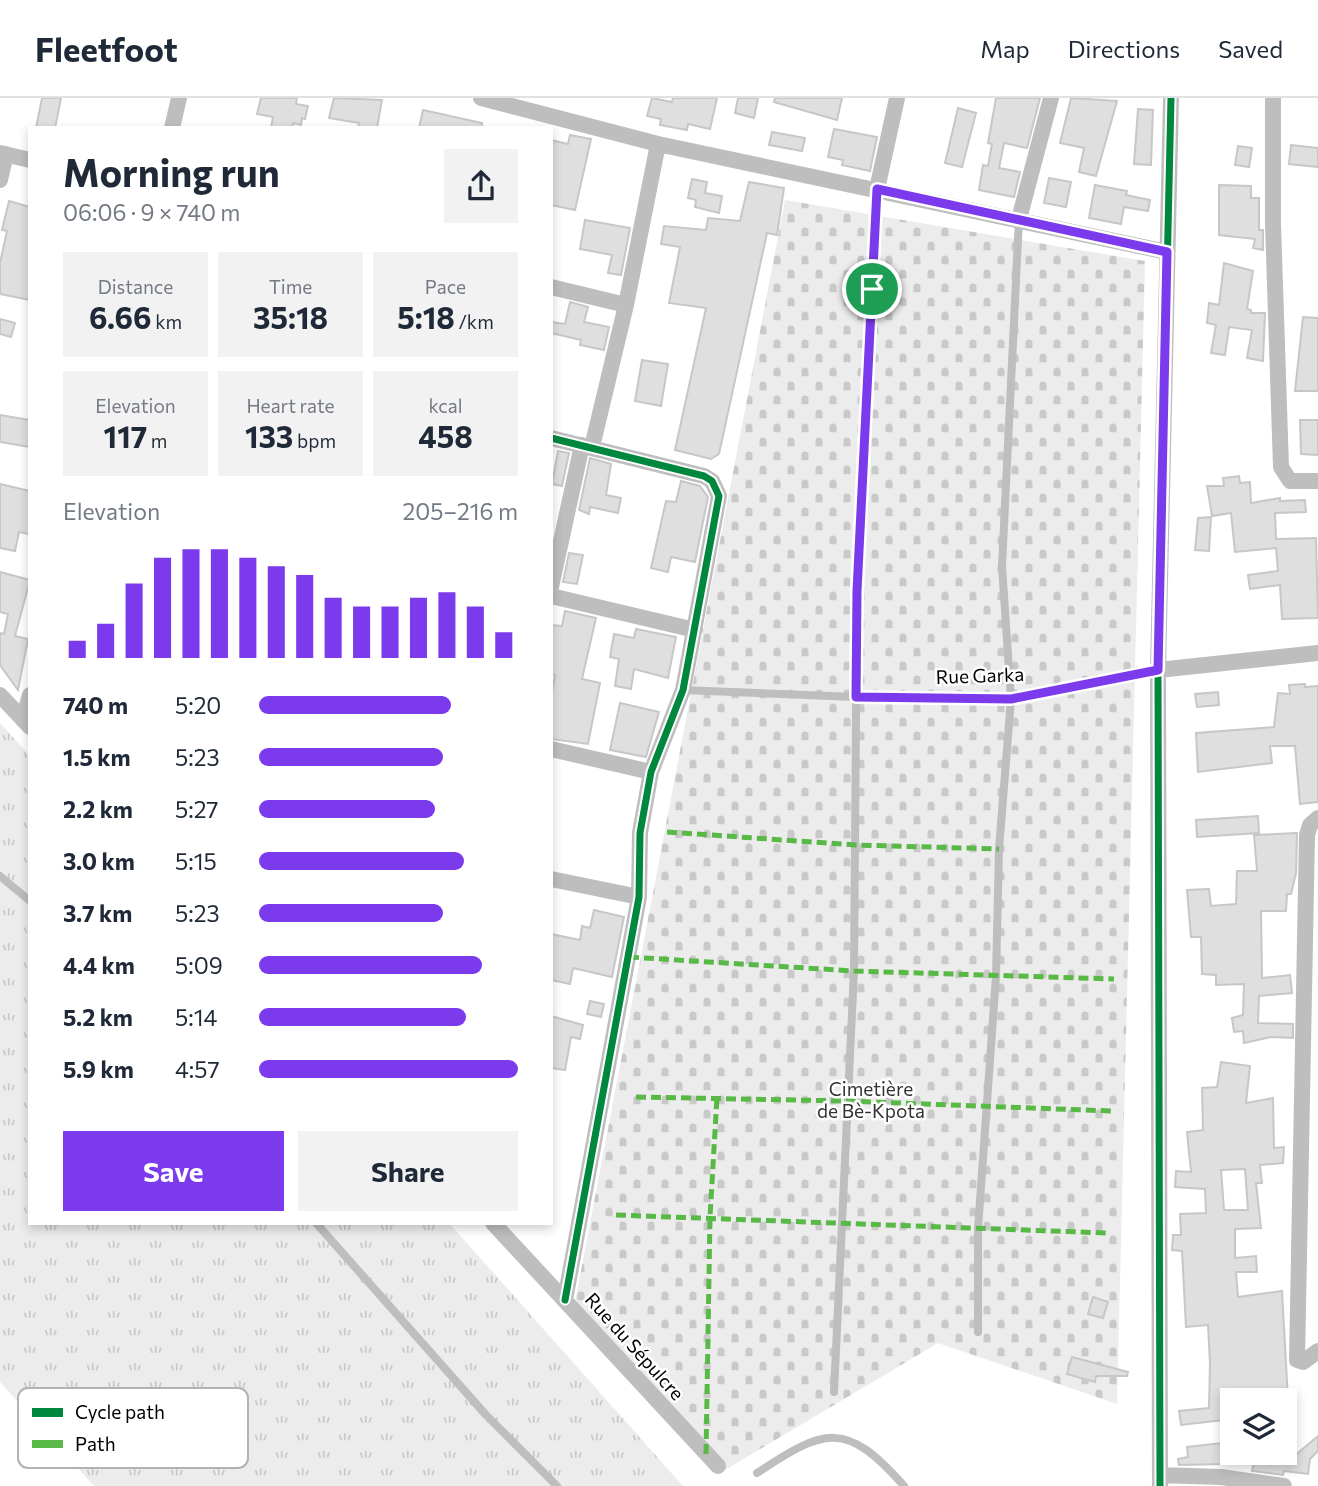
<!DOCTYPE html>
<meta charset="utf-8">
<style>
body{margin:0;font-family:Commissioner,sans-serif;background:#f2f2f3;color:#1f2937;height:100vh;display:flex;flex-direction:column;font-size:26px;white-space:nowrap}
*{box-sizing:border-box;margin:0}
p{font-size:23px;color:#747a83}
.icon{flex:none;width:38px;height:38px;fill:none;stroke:currentColor;stroke-width:2;stroke-linecap:round;stroke-linejoin:round}
.map{position:relative;flex:1;overflow:hidden}
.panel{position:absolute;left:28px;top:28px;width:525px;height:1099px;display:flex;flex-direction:column;background:#fff;border-radius:0px;box-shadow:0 4px 10px #0003}
.panel>*{flex:none}
.tools{position:absolute;left:1220px;top:1290px;display:grid;gap:14px}
.tools a{display:grid;place-items:center;width:77px;height:77px;border-radius:0px;background:#fff;box-shadow:0 4px 10px #0003;font-size:35px}
.pin{position:absolute;display:grid;place-items:center;width:60px;height:60px;color:#fff;margin:-30px;border:4px solid #fff;border-radius:50%;box-shadow:0 2px 7px #0007}
.round{display:grid;place-items:center;flex:none;width:74px;height:74px;border-radius:0px;background:#f2f2f3}
.headline{display:flex;align-items:center;justify-content:space-between;height:119px;padding:0 35px}
h1{font-size:38px;font-weight:700;line-height:52px}
.stats{display:grid;grid-template-columns:repeat(3,1fr);gap:10px;height:119px;padding:7px 35px}
.stats div{display:grid;align-content:center;border-radius:0px;background:#f2f2f3;text-align:center}
.stats b{font-size:30px;font-weight:700}
.stats small{font-size:19px;font-weight:400}
.stats p{font-size:19px}
.chart{height:196px;padding:14px 35px}
.chart p{display:flex;justify-content:space-between}
.chart svg{width:100%;height:126px;margin-top:7px;stroke:#7c3aed;stroke-width:6}
.cta{display:flex;gap:14px;margin-top:auto;padding:14px 35px}
.cta a{flex:1;height:80px;border-radius:0px;background:#7c3aed;color:#fff;font-size:28px;font-weight:700;line-height:80px;text-align:center}
.cta a+a{background:#f2f2f3;color:#1f2937}
ul{padding:0 35px;list-style:none;font-size:23px}
li{display:grid;grid-template-columns:112px 84px 1fr;align-items:center;height:52px}
li i{height:18px;border-radius:9px;background:#7c3aed}
header{display:flex;align-items:center;gap:42px;box-sizing:border-box;height:98px;padding:0 35px;background:#fff;border-bottom:2px solid #e0e1e3}
header strong{font-size:33px}
nav{display:flex;gap:38px;margin-inline-start:auto;font-size:24px}
.map>svg:first-child{display:block}
</style>
<header>
<strong>Fleetfoot</strong>
<nav><a>Map</a><a>Directions</a><a>Saved</a></nav>
</header>
<div class="map">
<svg width="1318" height="1388" viewBox="0 0 1318 1388">
<defs>
<pattern id="grass-tufts" width="24" height="20" patternUnits="userSpaceOnUse" patternTransform="scale(1.75)"><rect width="24" height="20" fill="#ececec"/><path d="M3 7l-1-3M5 7V3M7 7l1-3M15 17l-1-3M17 17v-4M19 17l1-3" fill="none" stroke="#c9c9c9"/></pattern>
<pattern id="cemetery-stones" width="16" height="16" patternUnits="userSpaceOnUse" patternTransform="scale(1.75)"><rect width="16" height="16" fill="#ececec"/><path d="M2 7V4a2 2 0 0 1 4 0v3zM10 15v-3a2 2 0 0 1 4 0v3z" fill="#c9c9c9"/></pattern>
</defs>
<rect width="100%" height="100%" fill="#fff"/>
<path fill="url(#grass-tufts)" d="M0,625l30,33v467h419l234,263h-589l-94,-104z"/>
<path fill="url(#cemetery-stones)" d="M785,102l360,61 -28,1143 -179,-61 -213,127 -150,-168z"/>
<path fill="#dfdfdf" stroke="#c7c7c7" stroke-width="2" fill-rule="evenodd" d="M42,0h19l-6,30h-19z
M261,0h36l-1,6 12,2 -3,13 -3,-1 -1,7 -8,-2 -1,5h-21l2,-11 -16,-3z
M334,0l48,2 -5,28h-19l1,-5 -30,-5z
M652,0l20,4 1,-4h44l-7,31 -22,-5 -1,6 -27,-5 1,-6 -14,-3z
M738,0h20l-4,20 -19,-5z
M775,0h67l-5,22 -63,-18z
M996,0h44l-13,50 -23,-5 -5,25 21,4 -6,25 -35,-7 4,-25 5,1 4,-22 -4,-1z
M1071,0l46,3 -21,75 -17,-4 5,-24 -24,-5z
M958,10l18,5 -14,54 -17,-4z
M1138,11l15,1 -2,55 -17,-1z
M423,12l59,13v5h-63z
M834,31l43,8 -7,34 -28,-6 1,-5 -15,-3z
M772,34l33,6 -3,13 -33,-6z
M570,37l21,4 -16,71 -24,-5v-65l17,4z
M1291,47l27,3v19l-29,-3z
M1238,48l14,2 -3,19 -14,-2z
M1049,80l22,4 -5,25 -22,-4z
M692,81l15,3 -2,11 17,3 -3,17 -24,-6 1,-7 -8,-2z
M749,84l35,6 -7,47 -10,-2 -48,221 -8,5 -36,-9 31,-142 -37,-5 11,-56 -19,-3 3,-18 42,4 2,-12 32,3z
M1095,87l32,6 -1,4 24,5 -2,11 -24,-4 -3,17 -32,-6z
M1219,87l32,1v12h8v32h4v20l-10,-2 2,-9 -36,-4z
M9,103l21,6v93l-30,-6v-31l7,-32 -5,-1z
M585,122l45,8 -9,47 -13,-2 4,-18 -32,-6z
M1224,165l29,8 -6,38 4,1v3h14l-2,48 -16,-3 5,-28 -23,-3 -4,28 -14,-2 5,-28 -9,-2 2,-20 10,2z
M570,204l18,5 -4,15 25,5 -5,23 -24,-5 1,-5 -30,-7v-11l14,2z
M1303,219l15,1v73h-23z
M0,221l15,4 -4,14 -11,-3z
M642,262l26,4 -7,42 -26,-5z
M0,317l30,5v27l-30,-5z
M1300,322h18v35l-17,-1z
M558,353l11,2 -7,33 -10,-2z
M590,360l21,6 -5,31 15,3 -3,15 -28,-6 -1,7 -10,-4z
M1239,378l1,7 10,-1 1,21 29,-5v3l25,-1 1,12 -31,1 1,26 40,-1 2,80 -36,1 -2,-34 -30,4 -2,-14 30,-4 -2,-23 -41,4 -4,-39 -19,3 -5,-30h17l-1,-8z
M681,383l19,5 8,11 -13,65 -24,-5 -3,15 -17,-4 15,-67 10,1z
M0,386l30,7 -1,43 -10,-2 -4,19 -15,-3z
M1211,419l-2,34 -14,-1 3,-32z
M569,455l14,2 -6,29 -14,-2z
M0,474l30,8 -15,56 13,3 -10,51 -18,-25v-32l4,1 4,-20 -8,-2z
M565,513l31,7 -14,61 18,4 -12,61 -37,-5v-41l4,-23 -4,-1v-49l11,1z
M636,531l40,8 -8,41 -34,-9 -3,20 -16,-3 4,-27 -9,-2 4,-23 20,4z
M1305,586v3l13,-1v116l-18,2 -5,-58h-25l2,17 -74,9 -2,-39 78,-6 4,-34 12,1 -1,-9z
M1218,594l1,13 -22,2 -2,-13z
M620,605l39,9 -13,45 -36,-7z
M1258,718l1,17 -62,4 -1,-17z
M1297,735l-1,40 -5,21h-4l-1,17h-25l1,67 28,-3 2,18 -33,3 -1,27 35,1v14l-22,-1 -27,6 -1,-12 -9,1 -2,-14 11,-3 1,-31 -28,1v-10l-14,-1 -1,-37h-10l-4,-47 22,-1 2,17 25,-2 1,-33h20l-3,-36z
M594,812l30,7 -12,60 -39,-9 -3,16 -19,-4v-46l29,6 2,-14 8,2z
M590,903l14,3 -3,13 -14,-3z
M551,918l32,9 -3,14 -9,-2 -6,33 -14,-2z
M1221,964l29,4 -4,37 27,-5 1,50 10,-1 -1,16 -23,2 2,18h-6l5,45 -26,1v29l21,-2 1,16h-21l2,25 44,-6 6,109h-56v19l-51,6 -2,-14 30,-3 1,-45 -2,-38 -22,2 -4,-76 -10,-1 1,-15h8l-1,-21 26,-1 -1,-24 -30,-2 1,-16 15,1 -4,-40 16,-2 -1,-42 15,-1zM1245,1071l3,41h-24l-3,-40z
M1093,1199l15,5 -5,16 -15,-4z
M1072,1259l56,15 -1,4h-31l-1,6 -28,-8z
M1318,1338v15l-8,8 -2,15 -24,-3 -1,4 -31,-4 3,-15 31,-4v11z
M1222,1345l3,21 -46,1 -1,-6 10,-2 -1,-10z"/>
<g fill="none" stroke-linecap="round" stroke-linejoin="round">
<path stroke="#bebebe" stroke-width="8" d="M683,592l173,7 155,2 147,-29
M0,778l30,25
M316,1125l170,192 71,71
M978,1234v-103l18,-253 3,-127 12,-150 -9,-133 17,-347
M834,1294l20,-421 3,-380 20,-402
M757,1375c68,-45 89,-53 147,13"/>
<path stroke="#bebebe" stroke-width="16" d="M481,0l177,46 509,108
M1273,0v126l8,243 9,14h28
M172,30l7,-30
M0,55l30,7
M0,82l6,-26
M877,91l20,-91
M1019,121l32,-121
M551,189l75,18
M551,340l153,38 8,5 7,15 -36,194 -32,82 -11,61 -1,64 -74,403
M592,349l34,-142 32,-161
M551,489l31,-142
M551,498l144,34
M1158,572l160,-17
M0,597l30,32
M23,622l7,-25
M551,651l100,23
M1318,720l-8,7 -3,10 -10,525 6,2 15,-11
M551,781l88,18
M493,1125l225,243
M1160,1377l61,2 63,9
M1160,1388l-2,-816 13,-572"/>
<path stroke="#58b947" stroke-width="5" stroke-dasharray="10 5" stroke-linecap="butt" d="M667,734l189,13 143,4
M629,859l225,14 260,8
M636,999l210,4 266,10
M616,1117l491,18
M706,1356l4,-237 7,-120"/>
<defs>
<path id="cycleway" d="M551,340l153,38 8,5 7,15 -36,194 -32,82 -11,61 -1,64 -74,403
M1160,1388l-2,-816 13,-572"/>
</defs>
<use href="#cycleway" stroke="#fff" stroke-width="11"/>
<use href="#cycleway" stroke="#00873e" stroke-width="7"/>
</g>
<g fill="none" stroke-linecap="round" stroke-linejoin="round">
<defs>
<path id="route" d="M877,91l290,63 -9,418 -147,29 -155,-2 1,-106z"/>
</defs>
<use href="#route" stroke="#fff" stroke-width="14"/>
<use href="#route" stroke="#7c3aed" stroke-width="9"/>
</g>
<g text-anchor="middle" dominant-baseline="central" stroke-width="5" stroke-linejoin="round" paint-order="stroke">
<g font-size="19" fill="#000" stroke="#fff">
<text transform="translate(980 577) rotate(-2)">Rue Garka</text>
<text transform="translate(635 1248) rotate(48)">Rue du Sépulcre</text>
</g>
<g font-size="19" fill="#333" stroke="#fff">
<text x="871" y="990">Cimetière<tspan x="871" dy="22">de Bè-Kpota</tspan></text>
</g>
</g>
<rect x="18" y="1290" width="230" height="80" rx="10" fill="#fff" stroke="#b2b2b2" stroke-width="2"/>
<rect x="32" y="1310" width="31" height="9" fill="#00873e"/>
<rect x="32" y="1342" width="31" height="8" fill="#58b947"/>
<g font-size="19" fill="#000">
<text x="75" y="1321">Cycle path</text>
<text x="75" y="1353">Path</text>
</g>
</svg>
<div class="tools">
<a><svg class="icon" aria-label="layers" viewBox="0 0 24 24"><path d="M12 4l9 5-9 5-9-5zM3 14l9 5 9-5"/></svg></a>
</div>
<div class="pin" style="left:872px;top:191px;background:#1e9e55"><svg class="icon" aria-label="arrive" viewBox="0 0 24 24"><path d="M6 21V4h12l-3 4 3 4H6"/></svg></div>
<section class="panel">
<div class="headline"><div><h1>Morning run</h1><p>06:06 · 9 × 740 m</p></div><a class="round"><svg class="icon" aria-label="share" viewBox="0 0 24 24"><path d="M12 15V3M7 8l5-5 5 5M5 13v7h14v-7"/></svg></a></div>
<div class="stats">
<div><p>Distance</p><b>6.66<small> km</small></b></div>
<div><p>Time</p><b>35:18</b></div>
<div><p>Pace</p><b>5:18<small> /km</small></b></div>
</div>
<div class="stats">
<div><p>Elevation</p><b>117<small> m</small></b></div>
<div><p>Heart rate</p><b>133<small> bpm</small></b></div>
<div><p>kcal</p><b>458</b></div>
</div>
<div class="chart"><p><span>Elevation</span>205–216 m</p>
<svg viewBox="0 0 160 44" preserveAspectRatio="none"><path d="M5 44V38M15 44V32M25 44V18M35 44V9M45 44V6M55 44V6M65 44V9M75 44V12M85 44V15M95 44V23M105 44V26M115 44V26M125 44V23M135 44V21M145 44V26M155 44V35"/></svg>
</div>
<ul>
<li><b>740 m</b>5:20<i style="width:74%"></i></li>
<li><b>1.5 km</b>5:23<i style="width:71%"></i></li>
<li><b>2.2 km</b>5:27<i style="width:68%"></i></li>
<li><b>3.0 km</b>5:15<i style="width:79%"></i></li>
<li><b>3.7 km</b>5:23<i style="width:71%"></i></li>
<li><b>4.4 km</b>5:09<i style="width:86%"></i></li>
<li><b>5.2 km</b>5:14<i style="width:80%"></i></li>
<li><b>5.9 km</b>4:57<i style="width:100%"></i></li>
</ul>
<div class="cta"><a>Save</a><a>Share</a></div>
</section>
</div>
